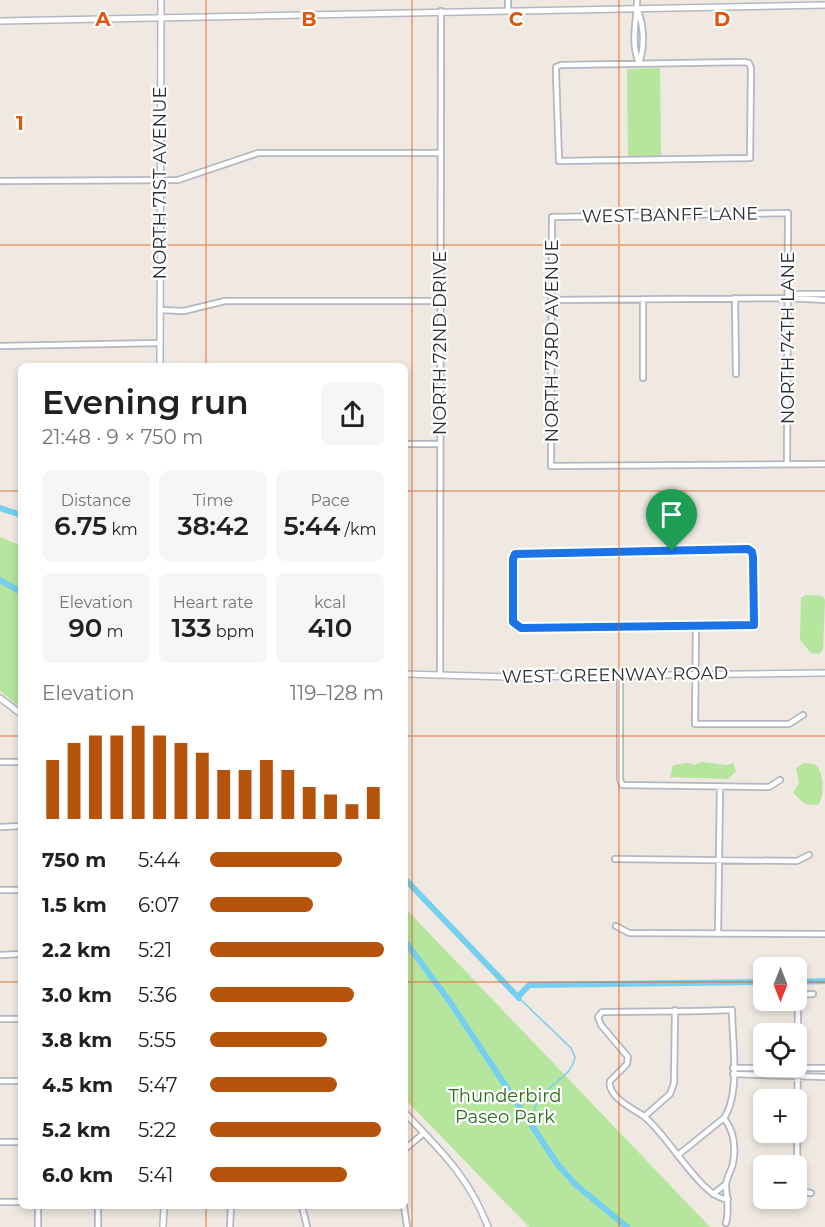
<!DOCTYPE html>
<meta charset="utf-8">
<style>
body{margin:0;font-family:Montserrat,sans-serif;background:#f6f6f6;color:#202124;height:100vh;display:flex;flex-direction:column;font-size:22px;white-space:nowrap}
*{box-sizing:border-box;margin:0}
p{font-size:20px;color:#757577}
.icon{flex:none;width:33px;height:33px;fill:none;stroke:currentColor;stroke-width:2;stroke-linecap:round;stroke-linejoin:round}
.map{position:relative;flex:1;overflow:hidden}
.drawer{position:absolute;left:18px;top:363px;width:390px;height:846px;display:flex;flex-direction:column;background:#fff;border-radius:9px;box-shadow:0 3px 9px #0003}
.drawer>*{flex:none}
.needle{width:39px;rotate:180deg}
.tools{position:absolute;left:753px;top:957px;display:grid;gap:12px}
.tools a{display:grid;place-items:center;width:54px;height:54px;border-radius:9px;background:#fff;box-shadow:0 3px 9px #0003;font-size:30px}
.pin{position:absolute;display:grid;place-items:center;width:51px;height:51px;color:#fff;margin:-62px -26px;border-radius:50% 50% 50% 0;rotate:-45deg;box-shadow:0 0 6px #0007}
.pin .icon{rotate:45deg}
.round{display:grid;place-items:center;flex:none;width:63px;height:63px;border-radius:9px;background:#f6f6f6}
.headline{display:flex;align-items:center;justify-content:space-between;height:102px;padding:0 24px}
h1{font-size:33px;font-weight:600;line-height:45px}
.metrics{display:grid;grid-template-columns:repeat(3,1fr);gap:9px;height:102px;padding:6px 24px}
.metrics div{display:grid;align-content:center;border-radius:9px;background:#f6f6f6;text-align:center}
.metrics b{font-size:26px;font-weight:600}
.metrics small{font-size:16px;font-weight:400}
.metrics p{font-size:16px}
.chart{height:168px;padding:12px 24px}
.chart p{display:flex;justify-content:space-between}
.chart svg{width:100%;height:108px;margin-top:6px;stroke:#b45309;stroke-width:6}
ul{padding:0 24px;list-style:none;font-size:20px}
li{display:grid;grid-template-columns:96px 72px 1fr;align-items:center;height:45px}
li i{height:15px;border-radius:8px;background:#b45309}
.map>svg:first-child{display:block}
</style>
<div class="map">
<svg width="825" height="1227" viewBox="0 0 825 1227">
<rect width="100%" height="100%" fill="#efe9e1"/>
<path fill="#b6e59e" d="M660,68l1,88 -33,1 -1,-88z
M0,537l21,9v162l-21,-17z
M805,595l17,1 3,4 -2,49 -4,5 -8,-1 -11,-13 1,-42z
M702,762l25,3 6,-2 3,8 -8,8 -58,-2 3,-12 15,-2 6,2z
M804,763l11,1c9,8 10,32 3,41l-13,-1 -12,-11 6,-10 -3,-15z
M405,908l305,319h-181l-124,-128z"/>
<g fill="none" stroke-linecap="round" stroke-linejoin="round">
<path stroke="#75cff0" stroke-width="1.5" d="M520,999l51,49 4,9c-4,26 -42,28 -43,66"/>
<path stroke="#75cff0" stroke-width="6" d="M0,508l21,7
M0,580l21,12
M405,879l114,119
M405,941l45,61 108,163 18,20 51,42
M796,982l29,-1
M518,997l11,-12 235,-3"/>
<defs>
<path id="minor" d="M637,0c0,21 -7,42 2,63
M637,8c7,16 8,39 2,55
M508,10v-10
M744,62l5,1 2,5 -1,90 -191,3 -3,-88v-6l5,-2z
M0,181l178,-1 80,-27h182
M735,298l1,76
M788,298l10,-4h27
M551,300l237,-2 37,2
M160,310l24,1 41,-10h215
M0,346l160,-3
M643,378v-79
M405,444h35
M787,464l1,-251 -236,4 -1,249 274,-2
M748,549l4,3 1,5 1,68 -233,3 -8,-6v-63l2,-5z
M696,625l-1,99h94l14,-9
M440,675l1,-664
M620,675v104l2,6 147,2 11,-7
M0,762h21
M0,827l21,-1
M615,859l182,2 12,-6
M0,890h21
M616,926l13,7 196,1
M718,933l2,-147
M0,955l21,-1
M760,995h4
M796,995l17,-1
M0,1019h21
M733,1068h92
M733,1074l92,3
M0,1081h21
M645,1116l25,-22 4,-11 1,-73
M724,1118c10,13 12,29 9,45 -1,7 -7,15 -7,22 0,14 4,25 0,38
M0,1142h21
M405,1149l19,-16
M678,1155l46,-37c17,-25 8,-78 8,-108 -44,2 -87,1 -130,2l-4,5 3,8 27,32 -1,7 -17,17c-3,14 19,26 29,32 25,14 63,88 89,86
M758,1191h6
M796,1191l15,2
M797,1191l1,-196
M713,1194l13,-10
M0,1202h21
M302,1206l5,21
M404,1206l3,21
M38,1227v-21
M98,1227v-21
M230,1227l1,-21"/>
<path id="tertiary" d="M0,21l825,-16
M160,366l1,-366
M405,674l104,3 316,-4
M0,698l21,16
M405,1113c36,38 64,64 83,114
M163,1227l1,-21"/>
</defs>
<use href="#minor" stroke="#b4b7c1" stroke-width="8"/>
<use href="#tertiary" stroke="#b4b7c1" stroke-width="8"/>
<use href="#minor" stroke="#fff" stroke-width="4.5"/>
<use href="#tertiary" stroke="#fff" stroke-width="5"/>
</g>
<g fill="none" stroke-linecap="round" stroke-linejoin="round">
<defs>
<path id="route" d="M748,549l4,3 1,5 1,68 -233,3 -8,-6v-63l2,-5z"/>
</defs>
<use href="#route" stroke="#fff" stroke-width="12"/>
<use href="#route" stroke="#1a73e8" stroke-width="8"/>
</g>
<path fill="none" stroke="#df570e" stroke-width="1.5" stroke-opacity="0.55" d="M206,0v366M412,0v1227M619,0v1227M0,245h825M0,491h21M405,491h420M0,736h21M405,736h420M0,982h21M405,982h359M796,982h29M206,1206v21"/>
<g text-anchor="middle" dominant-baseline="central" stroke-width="4.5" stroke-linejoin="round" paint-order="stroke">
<g font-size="18" fill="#2e2e2e" stroke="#fff">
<text transform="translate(160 183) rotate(-90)">NORTH 71ST AVENUE</text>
<text transform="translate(670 215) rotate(-1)">WEST BANFF LANE</text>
<text transform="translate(788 338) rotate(-90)">NORTH 74TH LANE</text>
<text transform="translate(552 341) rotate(-90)">NORTH 73RD AVENUE</text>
<text transform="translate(440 343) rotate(-90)">NORTH 72ND DRIVE</text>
<text transform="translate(615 675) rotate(-1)">WEST GREENWAY ROAD</text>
</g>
<g font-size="18" fill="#2c6e1b" stroke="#fff">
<text x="505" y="1096">Thunderbird<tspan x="505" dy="21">Paseo Park</tspan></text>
</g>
</g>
<g font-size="20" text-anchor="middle" font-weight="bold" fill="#df570e" stroke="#fff" stroke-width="4.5" stroke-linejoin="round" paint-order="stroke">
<text x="103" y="26">A</text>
<text x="309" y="26">B</text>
<text x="516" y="26">C</text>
<text x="722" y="26">D</text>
<text x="20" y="130">1</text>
</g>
</svg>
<div class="tools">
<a><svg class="needle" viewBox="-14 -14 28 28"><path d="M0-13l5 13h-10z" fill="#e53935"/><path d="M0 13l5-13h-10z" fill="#757577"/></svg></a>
<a><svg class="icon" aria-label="locate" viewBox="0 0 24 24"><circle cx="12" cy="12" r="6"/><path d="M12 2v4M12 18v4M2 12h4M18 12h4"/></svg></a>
<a>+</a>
<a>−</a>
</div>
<div class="pin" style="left:672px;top:551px;background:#1e9e55"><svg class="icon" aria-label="arrive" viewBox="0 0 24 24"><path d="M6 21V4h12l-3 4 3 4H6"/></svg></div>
<section class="drawer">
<div class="headline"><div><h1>Evening run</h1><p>21:48 · 9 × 750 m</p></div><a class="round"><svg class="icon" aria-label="share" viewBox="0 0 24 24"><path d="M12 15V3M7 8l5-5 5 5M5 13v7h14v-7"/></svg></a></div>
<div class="metrics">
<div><p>Distance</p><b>6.75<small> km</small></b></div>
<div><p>Time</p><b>38:42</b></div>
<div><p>Pace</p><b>5:44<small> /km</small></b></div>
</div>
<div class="metrics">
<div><p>Elevation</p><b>90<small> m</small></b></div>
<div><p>Heart rate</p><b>133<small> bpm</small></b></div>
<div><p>kcal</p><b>410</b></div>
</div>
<div class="chart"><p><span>Elevation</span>119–128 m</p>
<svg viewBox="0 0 160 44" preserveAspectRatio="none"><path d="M5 44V20M15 44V13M25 44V10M35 44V10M45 44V6M55 44V10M65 44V13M75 44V17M85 44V24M95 44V24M105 44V20M115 44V24M125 44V31M135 44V34M145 44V38M155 44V31"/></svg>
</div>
<ul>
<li><b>750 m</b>5:44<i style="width:76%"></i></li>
<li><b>1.5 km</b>6:07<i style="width:59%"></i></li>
<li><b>2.2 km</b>5:21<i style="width:100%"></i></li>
<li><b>3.0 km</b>5:36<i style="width:83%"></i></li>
<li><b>3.8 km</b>5:55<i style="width:67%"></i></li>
<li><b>4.5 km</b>5:47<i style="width:73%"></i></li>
<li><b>5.2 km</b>5:22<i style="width:98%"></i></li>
<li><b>6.0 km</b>5:41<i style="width:79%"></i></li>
</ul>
</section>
</div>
